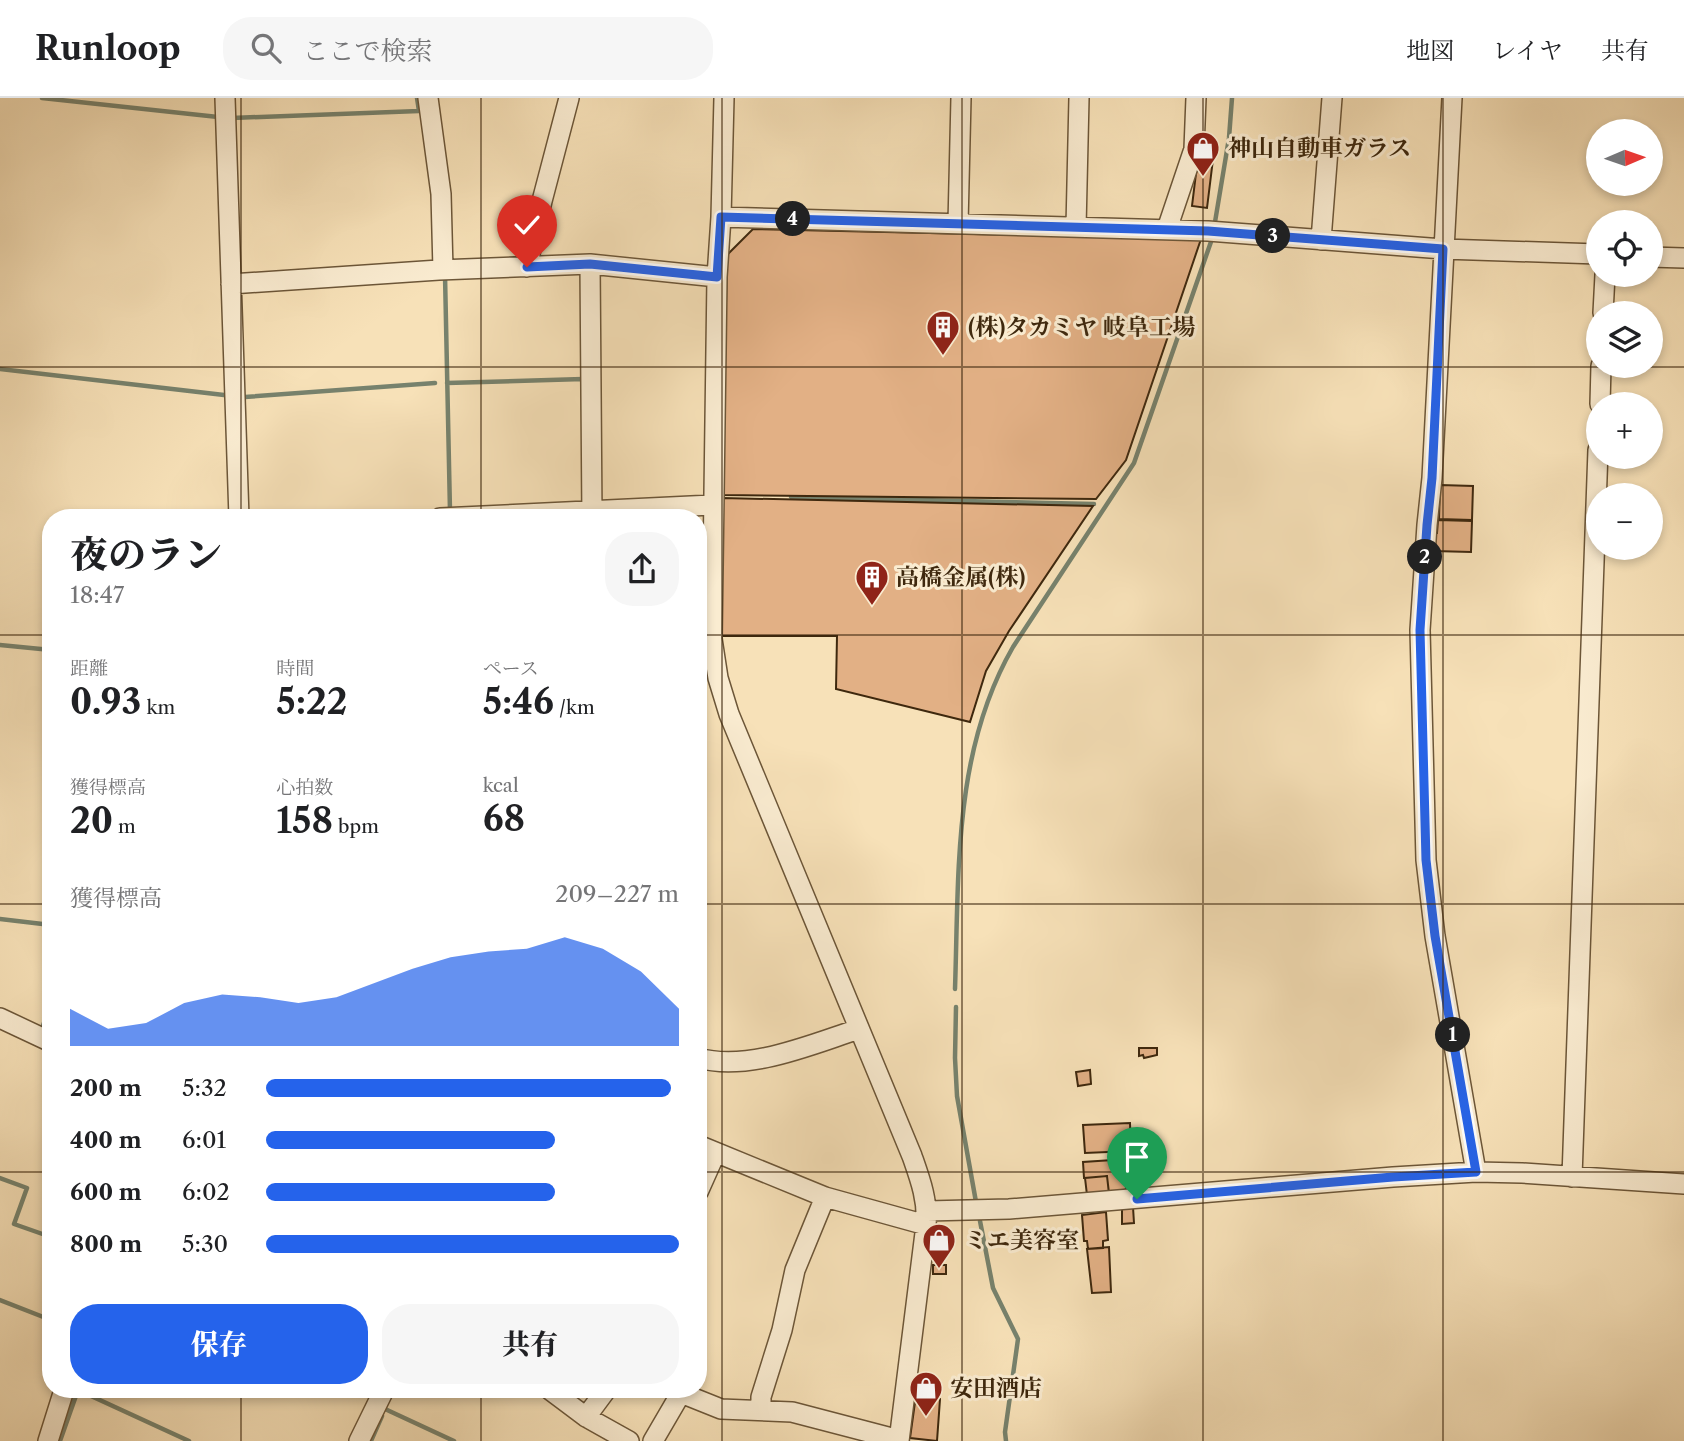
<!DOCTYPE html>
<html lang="ja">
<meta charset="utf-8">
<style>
body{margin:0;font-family:"Libre Caslon Text","Noto Serif JP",serif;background:#f6f6f6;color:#202124;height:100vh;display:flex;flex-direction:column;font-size:26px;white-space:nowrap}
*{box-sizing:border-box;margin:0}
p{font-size:23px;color:#757577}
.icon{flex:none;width:38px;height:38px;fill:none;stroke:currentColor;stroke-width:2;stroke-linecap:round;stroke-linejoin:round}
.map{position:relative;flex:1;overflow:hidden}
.side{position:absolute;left:42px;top:411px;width:665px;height:889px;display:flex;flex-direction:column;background:#fff;border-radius:28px;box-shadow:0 4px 10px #0003}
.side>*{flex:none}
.needle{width:46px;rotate:88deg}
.tools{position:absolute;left:1586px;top:21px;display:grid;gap:14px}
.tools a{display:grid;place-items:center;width:77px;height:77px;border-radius:50%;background:#fff;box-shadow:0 4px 10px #0003;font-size:35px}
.pin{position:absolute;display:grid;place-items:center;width:60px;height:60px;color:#fff;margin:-72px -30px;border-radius:50% 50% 50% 0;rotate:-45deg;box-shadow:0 0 7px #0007}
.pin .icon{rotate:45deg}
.km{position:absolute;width:35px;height:35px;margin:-18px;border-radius:50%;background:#222;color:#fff;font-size:19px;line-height:35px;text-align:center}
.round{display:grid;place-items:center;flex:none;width:74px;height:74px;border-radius:28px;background:#f6f6f6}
.head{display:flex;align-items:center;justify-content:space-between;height:119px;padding:0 28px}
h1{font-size:38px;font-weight:800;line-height:52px}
.figures{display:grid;grid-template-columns:repeat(3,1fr);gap:10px;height:119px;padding:7px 28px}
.figures div{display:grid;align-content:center}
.figures b{font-size:35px;font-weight:800}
.figures small{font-size:19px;font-weight:400}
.figures p{font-size:19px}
.chart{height:196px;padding:14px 28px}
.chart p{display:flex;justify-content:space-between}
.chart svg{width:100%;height:126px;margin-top:7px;fill:#2563eb;opacity:.7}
.button{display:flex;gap:14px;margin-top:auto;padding:14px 28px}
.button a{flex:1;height:80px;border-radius:28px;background:#2563eb;color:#fff;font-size:28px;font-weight:800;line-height:80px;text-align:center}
.button a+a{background:#f6f6f6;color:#202124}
ul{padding:0 28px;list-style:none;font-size:23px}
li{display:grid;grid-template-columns:112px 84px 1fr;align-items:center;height:52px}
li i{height:18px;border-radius:9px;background:#2563eb}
header{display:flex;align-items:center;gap:42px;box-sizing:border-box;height:98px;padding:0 35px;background:#fff;border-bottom:2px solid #e0e0e0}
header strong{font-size:33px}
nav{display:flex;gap:38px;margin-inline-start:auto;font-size:24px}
.search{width:490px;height:63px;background:#f6f6f6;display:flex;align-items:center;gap:18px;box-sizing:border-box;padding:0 24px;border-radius:28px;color:#757577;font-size:26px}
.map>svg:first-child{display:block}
</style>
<header>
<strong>Runloop</strong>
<div class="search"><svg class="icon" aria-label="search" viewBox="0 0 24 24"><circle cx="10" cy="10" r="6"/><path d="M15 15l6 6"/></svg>ここで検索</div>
<nav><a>地図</a><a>レイヤ</a><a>共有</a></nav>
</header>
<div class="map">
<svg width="1684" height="1343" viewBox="0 0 1684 1343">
<rect width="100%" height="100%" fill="#f7e1b8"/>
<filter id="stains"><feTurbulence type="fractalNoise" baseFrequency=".00286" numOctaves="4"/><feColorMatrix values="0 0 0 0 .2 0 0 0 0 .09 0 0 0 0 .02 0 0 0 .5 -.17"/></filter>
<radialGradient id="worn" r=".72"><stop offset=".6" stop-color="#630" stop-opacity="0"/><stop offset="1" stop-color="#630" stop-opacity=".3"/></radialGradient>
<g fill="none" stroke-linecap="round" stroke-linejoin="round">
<path stroke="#77826d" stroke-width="4.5" d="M42,0l176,19
M232,20l187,-7 -2,-13
M1214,130l15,-90 3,-40
M445,177l5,236
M0,271l224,26
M447,285l136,-4v3
M245,299l190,-14
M791,399l303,7
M0,547l51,5
M0,821l51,6
M955,891c4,-117 -2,-238 58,-342l121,-184 79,-227
M956,909l-1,51 2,38 19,106
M43,928l8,-25
M0,1080l27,10 -13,36 37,13
M980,1123l13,67 25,51 -13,93 1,9
M0,1202l51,20
M78,1292l111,51
M385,1311l69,32
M60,1343l18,-51
M371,1343l11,-25"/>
</g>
<path fill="#e2b085" stroke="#3e280e" stroke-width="2" d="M1199,51l15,2 -7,57 -15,-2z
M753,131l448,10 -75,221 -30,39 -374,-4 5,-240z
M1440,387l33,1 -1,34 -33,-1z
M722,400l371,8 -84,125 -23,40 -16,51 -134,-33 1,-53h-118z
M1438,422l34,1 -1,31 -37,-1 -1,-18h4z
M1139,950h18v7l-13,3 -1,-3 -4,1z
M1090,972l1,14 -13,2 -2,-14z
M1130,1025l1,28 -46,2 -2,-28z
M1128,1061l1,16 -4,17 -16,1 -2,-17 -23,2 -1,-16z
M1107,1078l2,18 -22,1 -2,-17z
M1122,1109h11l1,16 -12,1z
M1106,1114l2,28 -5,1v7l-15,1 -1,-8h-3l-2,-26z
M1109,1149l2,45 -19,1 -5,-44z
M933,1167h13v9h-13z
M916,1297l24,4 -3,42 -27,-3z"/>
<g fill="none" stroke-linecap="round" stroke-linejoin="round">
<defs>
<path id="minor" d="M225,0l14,420
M428,0l13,96 2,76
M724,0l-3,119 -4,60 -5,362 6,39 11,36 183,442c8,23 16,44 14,69l-27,216
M1452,0l-20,380 -5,47 -7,105 6,230 9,76 41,236
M721,119l487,14 235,18 155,5
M958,126l3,-126
M1076,129l3,-129
M1167,131l27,-80 2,-51
M1321,142l11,-142
M1650,159l34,1
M590,166l2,254
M527,169l15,-66 27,-103
M231,186l208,-14 151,-6 127,13
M1603,215l2,-38
M1600,306l1,-38
M440,420l272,-13
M0,920l51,24
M698,960c51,14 114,-14 161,-29
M698,1047l127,52 101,28
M1572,1079l26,-727
M698,1094l17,-38
M927,1113l82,-2 384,-32 83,-5 46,1 162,11
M550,1292l36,27 43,24
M761,1312v-13l21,-67 13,-60 30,-73
M586,1319l20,-27
M48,1343l16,-51
M359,1343l25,-51
M653,1343l28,-48 40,16 71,3 107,28"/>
</defs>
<use href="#minor" stroke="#6c5638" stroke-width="22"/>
<use href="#minor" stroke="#faecd1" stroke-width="19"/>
</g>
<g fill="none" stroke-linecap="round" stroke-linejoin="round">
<defs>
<path id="route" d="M527,169l63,-3 127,13 4,-60 487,14 235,18 -11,229 -5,47 -7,105 6,230 9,76 41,236 -83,5 -256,22"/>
</defs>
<use href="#route" stroke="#fff" stroke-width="14"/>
<use href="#route" stroke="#2563eb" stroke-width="9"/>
</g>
<path fill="none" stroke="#3e280e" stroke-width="2" stroke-opacity="0.55" d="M241,0v420M481,0v420M722,0v1343M962,0v1343M1203,0v1343M1443,0v1343M0,269h1684M0,537h51M698,537h986M0,806h51M698,806h986M0,1074h51M698,1074h986M241,1292v51M481,1292v51"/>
<defs>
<symbol id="shop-pin" viewBox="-11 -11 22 30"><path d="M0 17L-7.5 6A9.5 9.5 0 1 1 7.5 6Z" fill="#8f2418" stroke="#faecd1"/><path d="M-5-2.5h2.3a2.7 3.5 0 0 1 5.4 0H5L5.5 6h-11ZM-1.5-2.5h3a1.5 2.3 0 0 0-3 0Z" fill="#fff"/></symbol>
<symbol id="building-pin" viewBox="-11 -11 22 30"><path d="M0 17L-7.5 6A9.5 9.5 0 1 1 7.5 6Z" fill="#8f2418" stroke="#faecd1"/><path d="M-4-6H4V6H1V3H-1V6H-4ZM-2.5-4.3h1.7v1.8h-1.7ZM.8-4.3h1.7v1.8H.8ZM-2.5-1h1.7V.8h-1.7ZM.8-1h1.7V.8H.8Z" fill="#fff"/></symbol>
</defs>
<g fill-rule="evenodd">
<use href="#shop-pin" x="1184" y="31" width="38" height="52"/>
<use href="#building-pin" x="924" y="210" width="38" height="52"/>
<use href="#building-pin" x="853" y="460" width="38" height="52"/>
<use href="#shop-pin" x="920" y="1123" width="38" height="52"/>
<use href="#shop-pin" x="907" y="1271" width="38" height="52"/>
</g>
<g text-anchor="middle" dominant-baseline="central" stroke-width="6" stroke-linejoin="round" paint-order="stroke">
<g font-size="23" font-weight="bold" fill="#3e280e" stroke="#faecd1" text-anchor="start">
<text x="1228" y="50">神山自動車ガラス</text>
<text x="968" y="229">(株)タカミヤ 岐阜工場</text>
<text x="896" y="479">高橋金属(株)</text>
<text x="964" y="1142">ミエ美容室</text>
<text x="950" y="1290">安田酒店</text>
</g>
</g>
<rect width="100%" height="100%" filter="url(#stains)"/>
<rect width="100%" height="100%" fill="url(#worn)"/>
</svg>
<div class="tools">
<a><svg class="needle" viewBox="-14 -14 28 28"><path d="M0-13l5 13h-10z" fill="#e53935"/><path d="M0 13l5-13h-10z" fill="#757577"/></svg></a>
<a><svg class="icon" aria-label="locate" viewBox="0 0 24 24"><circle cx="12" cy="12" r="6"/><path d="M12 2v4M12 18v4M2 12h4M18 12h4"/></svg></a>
<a><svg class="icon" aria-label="layers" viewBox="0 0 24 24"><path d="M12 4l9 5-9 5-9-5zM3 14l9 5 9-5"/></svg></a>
<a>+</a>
<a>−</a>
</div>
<div class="pin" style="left:1137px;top:1101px;background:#1e9e55"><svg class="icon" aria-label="arrive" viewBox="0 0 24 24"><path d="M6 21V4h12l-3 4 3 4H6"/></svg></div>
<div class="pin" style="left:527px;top:169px;background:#d93025"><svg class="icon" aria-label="check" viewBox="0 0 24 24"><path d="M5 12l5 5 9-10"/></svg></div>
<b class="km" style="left:1453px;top:937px">1</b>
<b class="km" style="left:1425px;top:459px">2</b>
<b class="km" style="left:1273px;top:138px">3</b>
<b class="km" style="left:793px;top:121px">4</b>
<section class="side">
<div class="head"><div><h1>夜のラン</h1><p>18:47</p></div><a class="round"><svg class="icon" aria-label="share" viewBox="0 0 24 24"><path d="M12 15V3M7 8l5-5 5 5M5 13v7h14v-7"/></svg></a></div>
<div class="figures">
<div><p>距離</p><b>0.93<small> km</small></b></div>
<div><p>時間</p><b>5:22</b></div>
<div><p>ペース</p><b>5:46<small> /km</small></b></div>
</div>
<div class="figures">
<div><p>獲得標高</p><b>20<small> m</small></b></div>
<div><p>心拍数</p><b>158<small> bpm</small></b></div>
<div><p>kcal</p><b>68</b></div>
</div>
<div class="chart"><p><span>獲得標高</span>209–227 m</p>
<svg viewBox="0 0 160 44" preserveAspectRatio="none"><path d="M0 44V31L10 38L20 36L30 29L40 26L50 27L60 29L70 27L80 22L90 17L100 13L110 11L120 10L130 6L140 10L150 18L160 31V44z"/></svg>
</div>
<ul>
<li><b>200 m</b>5:32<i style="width:98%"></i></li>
<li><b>400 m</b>6:01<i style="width:70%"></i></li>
<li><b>600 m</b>6:02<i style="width:70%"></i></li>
<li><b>800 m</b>5:30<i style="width:100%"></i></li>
</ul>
<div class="button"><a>保存</a><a>共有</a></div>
</section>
</div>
